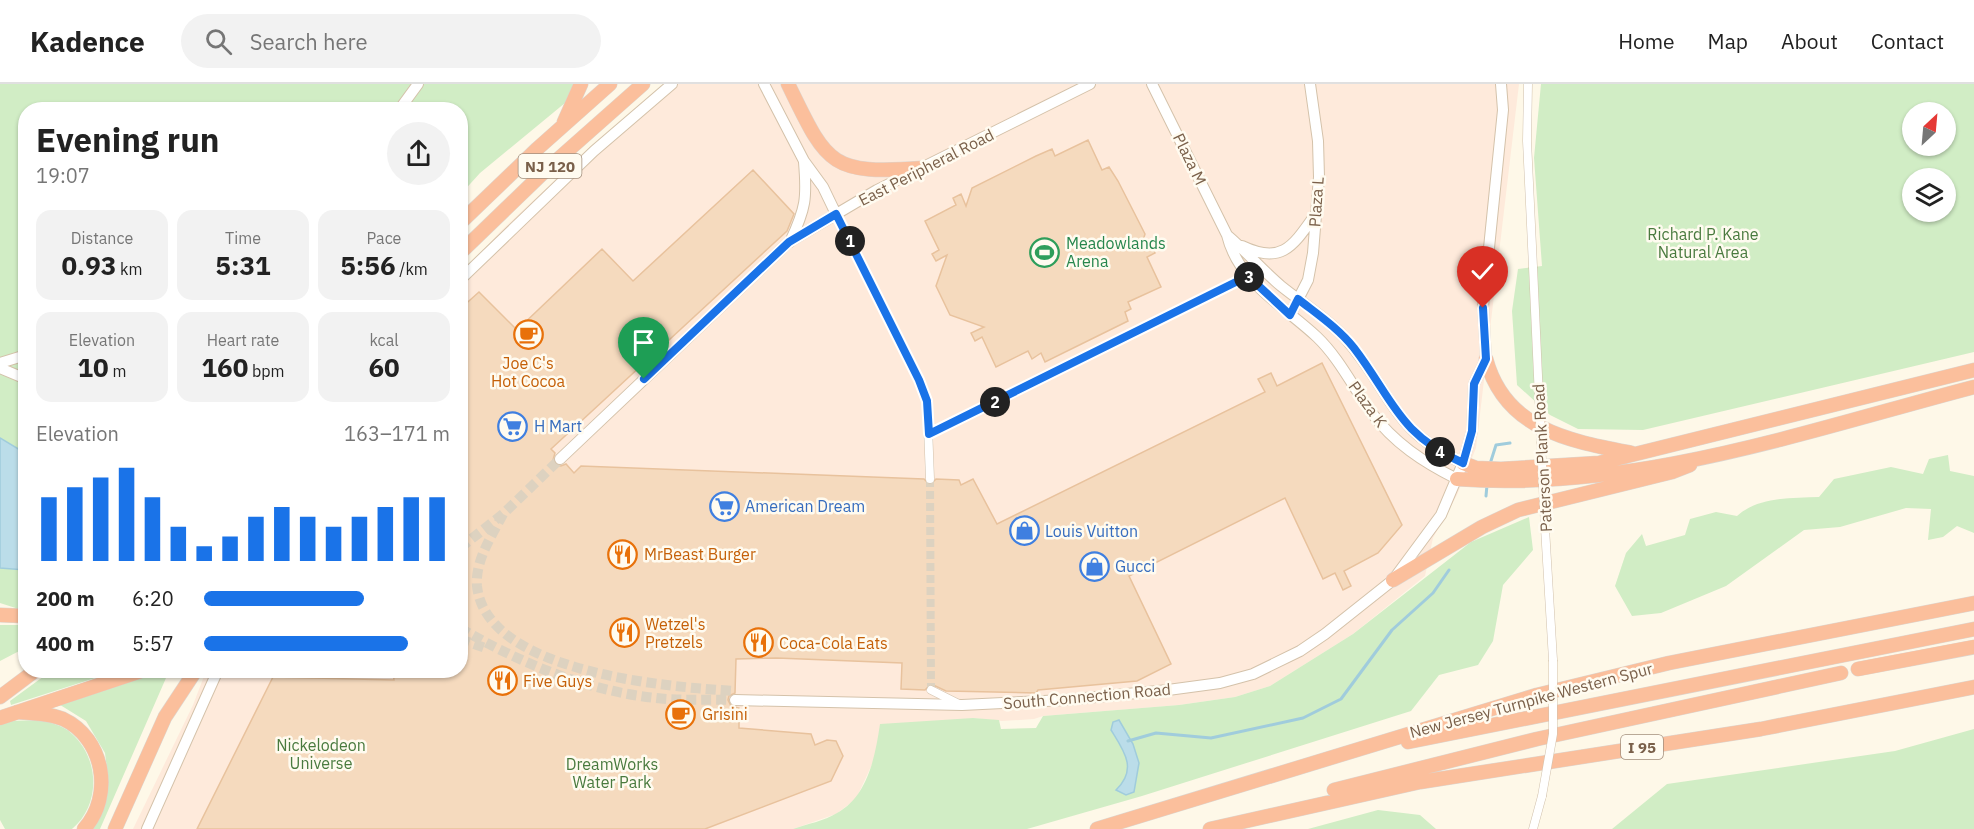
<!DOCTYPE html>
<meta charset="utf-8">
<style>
body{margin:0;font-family:"IBM Plex Sans",sans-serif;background:#f2f2f2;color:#222;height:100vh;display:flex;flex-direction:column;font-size:22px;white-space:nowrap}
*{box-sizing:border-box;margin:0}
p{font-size:20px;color:#767676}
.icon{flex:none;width:33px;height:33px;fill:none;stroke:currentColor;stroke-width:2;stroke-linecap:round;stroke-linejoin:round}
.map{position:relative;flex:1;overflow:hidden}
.side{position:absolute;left:18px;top:18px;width:450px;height:576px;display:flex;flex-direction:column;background:#fff;border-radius:24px;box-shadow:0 2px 4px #0004}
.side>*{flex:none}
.needle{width:39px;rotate:26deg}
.controls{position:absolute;left:1902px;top:18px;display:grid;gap:12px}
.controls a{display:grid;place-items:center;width:54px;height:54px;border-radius:50%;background:#fff;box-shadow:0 2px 4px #0004;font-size:30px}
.pin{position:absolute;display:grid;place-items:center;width:51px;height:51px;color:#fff;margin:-62px -26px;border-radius:50% 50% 50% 0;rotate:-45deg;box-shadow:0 0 6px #0007}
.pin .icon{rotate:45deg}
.km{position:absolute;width:30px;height:30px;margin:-15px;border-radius:50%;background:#222;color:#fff;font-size:16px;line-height:30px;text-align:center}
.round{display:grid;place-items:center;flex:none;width:63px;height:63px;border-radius:32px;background:#f2f2f2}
.head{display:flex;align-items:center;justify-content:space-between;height:102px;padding:0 18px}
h1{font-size:33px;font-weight:700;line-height:45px}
.metrics{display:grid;grid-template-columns:repeat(3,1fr);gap:9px;height:102px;padding:6px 18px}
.metrics div{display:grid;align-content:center;border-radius:15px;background:#f2f2f2;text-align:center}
.metrics b{font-size:26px;font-weight:700}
.metrics small{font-size:16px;font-weight:400}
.metrics p{font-size:16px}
.chart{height:168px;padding:12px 18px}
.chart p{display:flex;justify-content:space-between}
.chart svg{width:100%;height:108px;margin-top:6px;stroke:#1a73e8;stroke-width:6}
ul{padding:0 18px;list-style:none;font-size:20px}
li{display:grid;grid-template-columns:96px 72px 1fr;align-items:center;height:45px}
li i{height:15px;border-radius:8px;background:#1a73e8}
header{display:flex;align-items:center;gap:36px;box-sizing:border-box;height:84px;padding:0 30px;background:#fff;border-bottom:2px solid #e0e0e0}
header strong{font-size:28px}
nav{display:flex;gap:33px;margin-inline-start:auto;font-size:21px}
.search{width:420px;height:54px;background:#f2f2f2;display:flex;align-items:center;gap:15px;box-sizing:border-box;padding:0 21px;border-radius:33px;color:#767676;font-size:22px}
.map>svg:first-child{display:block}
</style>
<header>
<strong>Kadence</strong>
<div class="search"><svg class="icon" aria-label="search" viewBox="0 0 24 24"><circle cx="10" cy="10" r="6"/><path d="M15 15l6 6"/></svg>Search here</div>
<nav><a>Home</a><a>Map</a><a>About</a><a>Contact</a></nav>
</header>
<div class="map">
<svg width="1974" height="745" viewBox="0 0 1974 745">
<rect width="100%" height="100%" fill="#fef8e8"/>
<path fill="#feeadb" d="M665,0h854l-43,364 -19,47 -24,43 -8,38 -72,58 -83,52 -35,11 -56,8 -136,11 -9,3 -32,2 -29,-3 -98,40 -19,41 -20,15 -43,15h-660l60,-124 13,-34 254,-1 1,-397 41,-43 84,-79z"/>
<path fill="#d1edc5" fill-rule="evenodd" d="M0,0h588l-108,89 -19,21 -1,-84h-434l-1,501 -25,-8z
M1541,0h433v268l-331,78 -65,-1 -28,-14 -33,-30 -5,-74 6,-42 24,-3 -8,-108zM1912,28h34v34h-34zM1912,94h34v34h-34z
M1948,371l2,16 24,5v57l-17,-7 -14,11 -15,3 3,-31 -25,-1 -66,19 -36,3 -78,56 -65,27 -29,3 -17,-30 11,-33 16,-19 4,12 39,-11 5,-16 26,-7 21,4c21,-19 54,-18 82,-19l15,-18 57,-12 32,7 6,-15z
M1529,433l4,33 -30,35 -10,56 -15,24 -39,10 -28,36 -269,85 -115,33h-234c14,-5 31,-8 44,-16 31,-17 38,-56 43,-89l93,-6 26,2 2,9 35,-1 7,-12 136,-11 56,-8 35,-11 83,-52 118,-92z
M0,541h26l-1,23 -25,13z
M51,587v-1l66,1 -106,34 -1,-4z
M156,589l10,5 -66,151h-11l14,-22 5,-30 -3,-24 -19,-32 -29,-18z
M41,636c10,3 23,6 30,13 29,25 30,72 1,96h-67l-5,-9v-95l8,-4z
M1974,645v100h-362l55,-45 228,-33z
M1378,726l42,5 16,14h-128z"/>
<path fill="#bbdde9" stroke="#a0ccdc" stroke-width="1.5" d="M0,354l25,15v117l-25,-2z
M1119,636l14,24 6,19 -5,29 -8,3 -10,-5c22,-21 8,-39 -5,-60l2,-8z"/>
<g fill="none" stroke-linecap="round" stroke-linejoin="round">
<path stroke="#a0ccdc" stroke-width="3" d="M1490,380l6,-19 14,-2
M1486,412l1,-11
M1128,657l28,-8 55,5 92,-20 38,-19 51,-69 41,-37 16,-23"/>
</g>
<path fill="#f5dabe" stroke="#e8c29d" stroke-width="1.5" d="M1088,56l14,30 7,-3 9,14 27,53 -5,16 10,-6 5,9 -8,4 14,30 -33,15 3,7 -6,3 3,9 -83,41 -4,-9 -9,6 -4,-8 -32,16 -14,-30 -7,4 -4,-8 13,-6 -34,-12 -14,-29 11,-31 -11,6 -4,-7 7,-4 -14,-29 31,-16 -3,-7 8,-4 5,12 6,-18 64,-32 16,-7 3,7z
M753,86l41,44 -7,17 -236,218 4,4 -2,7 2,5 6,1 5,-2 8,9 7,-7 343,13 6,6 6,-6 23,1 2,5 12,-6 24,45 268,-132 -7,-13 13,-6 6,13 45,-23 80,162 -24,28 -34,18 7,15 -8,4 -8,-17 -12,6 -38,-81 -156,78 42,88 -34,17 -99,9 -2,3 -90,-2 -15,-7 -6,6 -24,-1 1,-26 -125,-5 -41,1 -1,34 -6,3 -1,4 3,6 8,2v20l72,6 4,11 12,-5 9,1 7,15 -12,25 -126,48h-508l76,-152 121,3 -1,-10h67v-361l19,-17 38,38 85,-81 31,32z"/>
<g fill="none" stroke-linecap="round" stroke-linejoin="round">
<path stroke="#ddd2c0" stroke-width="8" stroke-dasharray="8 4" stroke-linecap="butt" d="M930,395l1,211"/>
<path stroke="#ddd2c0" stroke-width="10" stroke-dasharray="10 5" stroke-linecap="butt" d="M503,430c-11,22 -28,46 -26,72 9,87 191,101 258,105
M460,464l43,-34 57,-55
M460,544c60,35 127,63 196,70 26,3 52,1 79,2
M460,555l28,10"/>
<defs>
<path id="street" d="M1528,0l-1,57 6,126
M836,130l87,176 4,11 3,78
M929,350l319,-158
M1545,444l8,132
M931,606l28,14
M1533,745l9,-33"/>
<path id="secondary" d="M764,0l40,77 19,26 13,27
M1152,0l75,151c11,47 57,71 90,102 22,21 36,50 54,75 23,31 52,50 86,67
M399,26l19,-26
M1227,151c19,16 35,35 54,51 21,17 46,32 64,52 47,53 45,92 118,125
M790,158c16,-34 17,-44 14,-80
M1242,162c40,19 51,0 73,-31
M460,196l134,-129 78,-67
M1290,231l18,-35 5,-27 6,-76 -1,-36 -8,-57
M0,279l26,-8
M0,284l26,11
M560,375l229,-217 88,-52 213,-106
M735,616l227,5 103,-5 103,-10 52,-7 33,-9 47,-23 25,-17 68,-54 48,-65 22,-52 9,-32 2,-47 12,-25 -3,-52 20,-197 -2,-26
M147,745l71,-159"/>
<path id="highway" d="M788,0c39,80 41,91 134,84
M564,38l17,-38
M460,139l77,-74 73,-65
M460,169l87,-84 96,-85
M1486,275c19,71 84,82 146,94
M1463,379l13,5 25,1 98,-6 375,-93
M1457,395c176,13 349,-48 517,-92
M1393,496l89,-53 36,-17 154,-38 18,-7
M0,531l26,1
M1858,585l116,-22
M0,613l36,-27
M17,628c15,1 32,1 46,7 41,19 51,77 21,110
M0,634l144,-48
M1408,658l566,-113
M1334,706l203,-51 304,-66
M115,745l50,-112 31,-47
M1097,745l440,-134 132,-32 305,-60
M1210,745l210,-47 341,-53 213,-42"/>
</defs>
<use href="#street" stroke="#d1c1ac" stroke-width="9"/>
<use href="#secondary" stroke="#d4c2aa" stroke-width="12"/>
<use href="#highway" stroke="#dcd6d0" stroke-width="15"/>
<use href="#street" stroke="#fff" stroke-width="8"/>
<use href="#secondary" stroke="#fff" stroke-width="10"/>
<use href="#highway" stroke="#fbbf9c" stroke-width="14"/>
<defs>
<path id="street-bridge" d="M1533,183l12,261
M1542,712l11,-62v-74"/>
</defs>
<use href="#street-bridge" stroke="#d1c1ac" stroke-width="9" stroke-linecap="butt"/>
<use href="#street-bridge" stroke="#fff" stroke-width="8"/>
</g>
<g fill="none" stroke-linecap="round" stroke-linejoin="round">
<defs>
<path id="route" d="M644,295l145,-137 47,-28 83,166 8,21 2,33 319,-158 42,39 8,-16c19,15 40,29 56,49 39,51 44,86 109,115l9,-32 2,-47 12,-25 -3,-51"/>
</defs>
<use href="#route" stroke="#fff" stroke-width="12"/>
<use href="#route" stroke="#1a73e8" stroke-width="8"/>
</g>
<defs>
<symbol id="stadium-ring" viewBox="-11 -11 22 22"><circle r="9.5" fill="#fffbf0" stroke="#2e9e5b" stroke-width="1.5"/><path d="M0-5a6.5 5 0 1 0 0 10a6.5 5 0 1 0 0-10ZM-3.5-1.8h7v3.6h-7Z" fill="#2e9e5b"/></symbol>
<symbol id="cafe-ring" viewBox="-11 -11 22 22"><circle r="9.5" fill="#fffbf0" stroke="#e8710a" stroke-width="1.5"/><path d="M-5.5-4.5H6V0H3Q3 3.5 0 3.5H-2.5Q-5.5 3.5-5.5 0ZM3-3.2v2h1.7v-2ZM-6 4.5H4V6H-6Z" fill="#e8710a"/></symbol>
<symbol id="supermarket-ring" viewBox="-11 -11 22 22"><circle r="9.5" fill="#fffbf0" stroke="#3f7fe0" stroke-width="1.5"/><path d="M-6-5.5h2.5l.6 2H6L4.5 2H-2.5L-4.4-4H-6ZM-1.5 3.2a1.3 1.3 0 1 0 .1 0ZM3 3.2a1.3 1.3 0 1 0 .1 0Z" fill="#3f7fe0"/></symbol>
<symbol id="shop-ring" viewBox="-11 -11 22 22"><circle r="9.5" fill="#fffbf0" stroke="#3f7fe0" stroke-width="1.5"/><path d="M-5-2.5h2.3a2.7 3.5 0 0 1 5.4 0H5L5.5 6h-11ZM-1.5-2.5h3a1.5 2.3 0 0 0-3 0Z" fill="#3f7fe0"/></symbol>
<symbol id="restaurant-ring" viewBox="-11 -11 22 22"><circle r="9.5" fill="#fffbf0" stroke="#e8710a" stroke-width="1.5"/><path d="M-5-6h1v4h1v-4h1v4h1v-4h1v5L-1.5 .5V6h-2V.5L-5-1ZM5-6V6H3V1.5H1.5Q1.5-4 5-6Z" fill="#e8710a"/></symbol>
</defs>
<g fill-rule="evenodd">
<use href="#stadium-ring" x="1028" y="152" width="33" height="33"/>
<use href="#cafe-ring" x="512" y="234" width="33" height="33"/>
<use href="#supermarket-ring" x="496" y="326" width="33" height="33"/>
<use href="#supermarket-ring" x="708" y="406" width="33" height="33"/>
<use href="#shop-ring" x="1008" y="430" width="33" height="33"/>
<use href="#restaurant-ring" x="606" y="454" width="33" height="33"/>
<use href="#shop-ring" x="1078" y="466" width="33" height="33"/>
<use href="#restaurant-ring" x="608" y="532" width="33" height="33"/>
<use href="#restaurant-ring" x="742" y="542" width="33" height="33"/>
<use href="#restaurant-ring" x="486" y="580" width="33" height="33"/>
<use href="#cafe-ring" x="664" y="614" width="33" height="33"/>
</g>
<g text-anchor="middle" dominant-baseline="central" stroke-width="5" stroke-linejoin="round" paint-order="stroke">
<g fill="#fffbf0" stroke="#a28e7c" stroke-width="1.5">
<rect x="518.5" y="70" width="63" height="24" rx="4.5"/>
<rect x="1621" y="651" width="42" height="24" rx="4.5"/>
</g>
<g font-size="15" font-weight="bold" fill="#7a604a">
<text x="550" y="82">NJ 120</text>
<text x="1642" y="663">I 95</text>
</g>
<g font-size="16" fill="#7a604a" stroke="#fffbf0">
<text transform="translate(1190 75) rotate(64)">Plaza M</text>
<text transform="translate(926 83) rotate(-27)">East Peripheral Road</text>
<text transform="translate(1316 118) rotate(-86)">Plaza L</text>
<text transform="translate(1368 320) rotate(54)">Plaza K</text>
<text transform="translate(1542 374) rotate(-93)">Paterson Plank Road</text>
<text transform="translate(1087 612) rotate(-5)">South Connection Road</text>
<text transform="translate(1531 616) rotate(-15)">New Jersey Turnpike Western Spur</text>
</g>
<g font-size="16" fill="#497a3e" stroke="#fffbf0">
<text x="1703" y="150">Richard P. Kane<tspan x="1703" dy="18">Natural Area</tspan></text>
<text x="321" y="661">Nickelodeon<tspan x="321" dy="18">Universe</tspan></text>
<text x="612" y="680">DreamWorks<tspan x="612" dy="18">Water Park</tspan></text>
</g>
<g font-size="16" fill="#27864d" stroke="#fffbf0" text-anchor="start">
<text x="1066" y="159">Meadowlands<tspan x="1066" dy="18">Arena</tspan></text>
</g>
<g font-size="16" fill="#c56008" stroke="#fffbf0" text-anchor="start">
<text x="528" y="279" text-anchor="middle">Joe C's<tspan x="528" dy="18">Hot Cocoa</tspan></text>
<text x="644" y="470">MrBeast Burger</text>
<text x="645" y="540">Wetzel's<tspan x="645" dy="18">Pretzels</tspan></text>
<text x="779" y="559">Coca-Cola Eats</text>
<text x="523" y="597">Five Guys</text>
<text x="702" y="630">Grisini</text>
</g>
<g font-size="16" fill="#366cbe" stroke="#fffbf0" text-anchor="start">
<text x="534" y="342">H Mart</text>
<text x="745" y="422">American Dream</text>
<text x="1045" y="447">Louis Vuitton</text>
<text x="1115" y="482">Gucci</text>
</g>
</g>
</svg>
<div class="controls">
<a><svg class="needle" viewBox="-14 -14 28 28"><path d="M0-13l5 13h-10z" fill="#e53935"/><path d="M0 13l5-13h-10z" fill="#767676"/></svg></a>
<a><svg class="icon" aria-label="layers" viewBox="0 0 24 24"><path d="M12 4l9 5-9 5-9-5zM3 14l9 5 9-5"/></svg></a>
</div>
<div class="pin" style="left:644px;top:295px;background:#1e9e55"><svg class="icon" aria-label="arrive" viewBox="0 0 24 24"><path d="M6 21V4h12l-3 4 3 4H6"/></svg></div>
<div class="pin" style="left:1483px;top:224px;background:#d93025"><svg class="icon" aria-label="check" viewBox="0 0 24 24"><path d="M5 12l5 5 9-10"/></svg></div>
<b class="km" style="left:850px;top:157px">1</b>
<b class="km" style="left:995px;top:318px">2</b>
<b class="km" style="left:1249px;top:193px">3</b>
<b class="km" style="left:1440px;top:368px">4</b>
<section class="side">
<div class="head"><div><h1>Evening run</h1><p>19:07</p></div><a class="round"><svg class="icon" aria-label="share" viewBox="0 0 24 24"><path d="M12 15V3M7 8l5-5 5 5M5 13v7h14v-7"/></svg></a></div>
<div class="metrics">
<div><p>Distance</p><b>0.93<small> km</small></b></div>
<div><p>Time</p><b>5:31</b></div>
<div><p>Pace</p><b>5:56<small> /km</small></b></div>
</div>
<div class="metrics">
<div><p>Elevation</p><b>10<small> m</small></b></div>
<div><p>Heart rate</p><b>160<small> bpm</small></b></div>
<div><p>kcal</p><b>60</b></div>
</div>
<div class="chart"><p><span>Elevation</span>163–171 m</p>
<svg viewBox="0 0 160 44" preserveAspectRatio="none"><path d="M5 44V18M15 44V14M25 44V10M35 44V6M45 44V18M55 44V30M65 44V38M75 44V34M85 44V26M95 44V22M105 44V26M115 44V30M125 44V26M135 44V22M145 44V18M155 44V18"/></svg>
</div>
<ul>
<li><b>200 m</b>6:20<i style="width:65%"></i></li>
<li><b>400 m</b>5:57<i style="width:83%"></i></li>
</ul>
</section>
</div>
